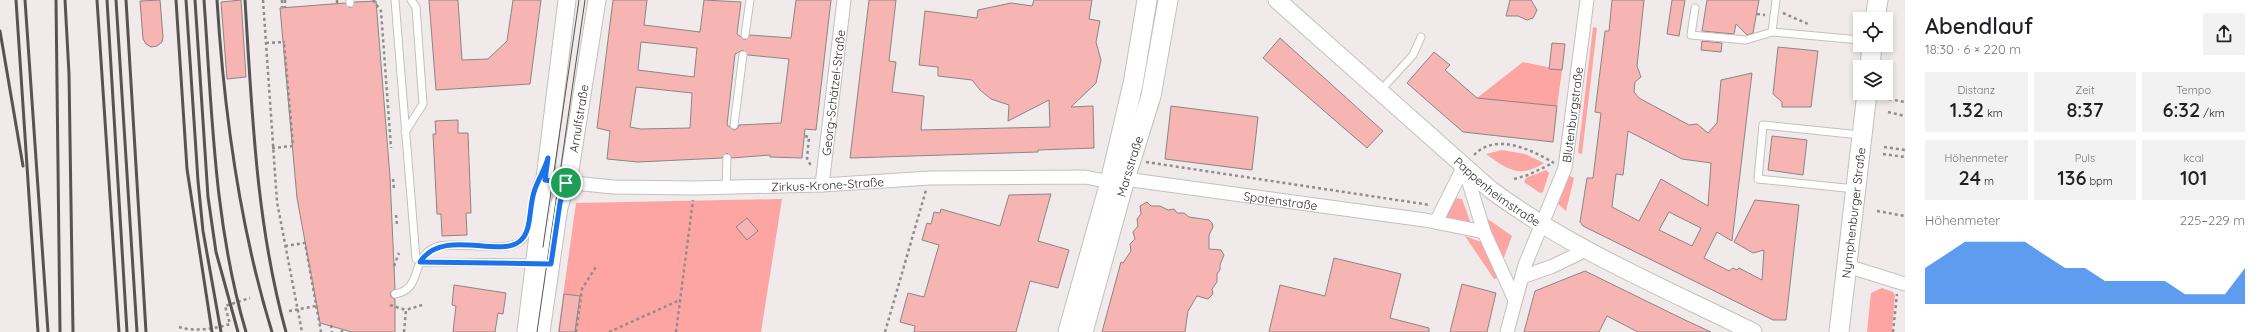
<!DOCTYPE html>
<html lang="de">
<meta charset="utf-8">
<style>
body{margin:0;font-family:Quicksand,sans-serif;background:#f2f2f2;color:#202124;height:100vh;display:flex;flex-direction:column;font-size:15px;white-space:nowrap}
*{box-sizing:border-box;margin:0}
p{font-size:13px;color:#757577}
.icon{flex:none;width:22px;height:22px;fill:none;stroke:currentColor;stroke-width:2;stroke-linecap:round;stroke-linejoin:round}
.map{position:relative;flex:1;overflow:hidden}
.sheet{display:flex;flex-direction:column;background:#fff;width:360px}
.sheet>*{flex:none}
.buttons{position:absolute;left:1853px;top:12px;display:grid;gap:8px}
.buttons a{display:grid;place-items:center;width:40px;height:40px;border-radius:0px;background:#fff;box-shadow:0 2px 6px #0003;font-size:20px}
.pin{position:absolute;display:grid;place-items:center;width:34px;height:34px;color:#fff;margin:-17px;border:2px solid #fff;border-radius:50%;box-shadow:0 1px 4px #0007}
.round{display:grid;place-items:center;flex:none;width:42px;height:42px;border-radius:0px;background:#f2f2f2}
.overview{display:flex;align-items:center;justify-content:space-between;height:68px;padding:0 20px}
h1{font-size:22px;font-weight:600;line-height:30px}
.stats{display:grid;grid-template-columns:repeat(3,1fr);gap:6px;height:68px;padding:4px 20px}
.stats div{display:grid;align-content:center;border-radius:0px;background:#f2f2f2;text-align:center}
.stats b{font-size:20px;font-weight:600}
.stats small{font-size:11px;font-weight:400}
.stats p{font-size:11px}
.chart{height:112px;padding:8px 20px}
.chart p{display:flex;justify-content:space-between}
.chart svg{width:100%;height:72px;margin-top:4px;fill:#1a73e8;opacity:.7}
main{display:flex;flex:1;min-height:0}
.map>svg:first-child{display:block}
</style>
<main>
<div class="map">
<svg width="1905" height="332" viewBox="0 0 1905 332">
<rect width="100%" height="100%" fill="#f1eaea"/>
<path fill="#fca5a3" d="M1593,27l4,1 -15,126 -4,-1z
M1523,62l39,8 -5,37 -80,-9z
M1502,150l23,4 19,9c-25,16 -37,6 -58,-9z
M1546,170l3,3 -6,19 -3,1 -16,-11 2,-4z
M1568,175l6,3 -8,33 -8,-7z
M1454,198l8,1 9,25 -27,-4z
M782,199l-21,133h-203l18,-129z
M1485,217l27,19 -9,24z
M1465,236l16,6 17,36 -4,1z
M1882,288l11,4 2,4 -3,36h-25l4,-39z"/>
<path fill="#f6b4b2" stroke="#8c8585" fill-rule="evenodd" d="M160,0l3,37 -1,5 -5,4 -6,1 -5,-3 -3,-5 -3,-38z
M241,0l5,77 -19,2 -6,-77z
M429,0h29l4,60 26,-1 19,-18 6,-41h28l-11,84 -94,6z
M613,0h34l-3,25 56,7 4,-32 37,2 -4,32 8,6 5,-5 41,3 5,-38h35l-15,130 -11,-1 -3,29 -32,-1v-2l-38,3 -5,-5 -5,5 -84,4 -31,-3 3,-28 -13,-3zM641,42l56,6 -3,29 -56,-7zM743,50l5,5 41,4 -8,64 -42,2 -1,3 -4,2 -7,-5 8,-71zM636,87l56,6 -2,35 -49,1 -11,-2z
M869,0h27l-7,61 7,1 -4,30 32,4 -3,34 129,-3 -1,-27 -41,21 1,-16 -18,-6 -11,-9 -8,-10 -34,-4v-9l-19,-2 6,-54 52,7 1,-8 33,-7 21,3 2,-6h58l-3,19 11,2 -4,21 5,18 -5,23 -25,24 22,-1 1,42 -56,2v2l-188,6z
M1510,0h21l6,10 -4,8 -6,2 -9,-4h-12z
M1612,0h32l-7,66 4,11 -6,5 -1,10 5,6 50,27 8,-1 11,9 9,-10 4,-43 31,-7 -20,168 -15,-9 -13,26 25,13 4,-3 4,2 2,-2 23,12 2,-30 -11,3 -19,-11 21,-42 44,5 -13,115h-13l-190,-94 -3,-4 7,-44h6l8,-65 -6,-1 10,-81h4zM1628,131l54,28 29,4 -3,43 -47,-27 -22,42 -27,-14 4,-33 7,1zM1669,212l32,16 -9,18 -33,-16z
M1672,0h13l-6,36 -12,-2z
M1707,0h52l-6,33 -6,2 -11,-11 -2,10 -32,-3z
M376,1l14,176 5,112 -5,4 1,4 4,2v33h-43l-32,-9 -23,-125 -17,-190 65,-5 5,5 5,-6z
M1280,38l103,93 -16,17 -104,-90z
M1702,41l20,2 -1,9 -20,-2z
M1552,43l13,1 -3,26 -13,-1z
M1778,47l40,4 -7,56h-29v-5l-9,-8z
M1434,52l16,13 -5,5 32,28 80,8 -4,36 -90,-10 -56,-49z
M1171,106l87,11 -6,53 -87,-11z
M458,120v13h10l3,80h-5l1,22 -25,1 -1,-22h-4l-4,-80h3l-1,-13z
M1772,136l35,4 -4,35 -35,-5z
M1051,194l-13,47 31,9 -11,38 -28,-7 -14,51h-102l1,-6 -15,-4 8,-29 16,4 15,-52 -17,-5 5,-17 4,1 3,-12 6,1 1,-4 59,17 9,-31z
M1147,202l4,4h9l8,4 6,-1 3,4h7l5,4 20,3 3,3 1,4 -4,8v14l12,1 3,5 -4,10v5l-3,4v8l-5,7 1,5 -5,5 -11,-3 -9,15 -3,21h-83l19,-70 2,1 8,-12 -1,-7 5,-5 -2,-7 5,-6 -1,-7 4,-5 -1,-8z
M747,218l11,13 -11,9 -11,-13z
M1334,258l67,16 -11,44 39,10v4h-160l11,-47 45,11z
M1585,271l100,49 26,12h-73l-31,-16 -8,16h-75l11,-41z
M1462,284l34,9 -9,39h-37z
M454,285l52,8 -3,21 -5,-1 -3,19h-42l3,-26 -4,-1z
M564,294l16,2 -5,36h-16z"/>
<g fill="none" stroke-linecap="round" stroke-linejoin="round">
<defs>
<path id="service" d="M395,0l21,259 6,3 113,1
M350,3v-3
M1695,8l-4,27 55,5 26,-8 88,8
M1772,32l4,-32
M745,35l5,-35
M1380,91l33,-36 8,-18
M734,125l9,-70
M405,132l18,-28 -7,-97 -5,-7
M726,187l1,-29
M1855,189l-97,-10 5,-54 97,10
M395,294c29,-5 14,-36 41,-47 20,-7 74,8 87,-8 12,-16 6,-41 16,-59"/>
<g id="minor">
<path d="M1464,166l20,66 31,68"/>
<path id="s1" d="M1125,179l300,41 59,12"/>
<path id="s2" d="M545,180l68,7 81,1 128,-3 108,-7 155,-1 25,5"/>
<path id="s3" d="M822,185l22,-185"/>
<path d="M1436,222l28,-56"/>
<path d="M1847,266l58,18"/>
<path d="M1522,277l31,-11 33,-16"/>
<path id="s4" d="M1507,332l18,-67 40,-97 22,-168"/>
</g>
<g id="tertiary">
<path id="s5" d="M1277,0l214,190c80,59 173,98 262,142"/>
<path d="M526,332l41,-332"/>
<path id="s6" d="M541,332l18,-125 11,-37 27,-170"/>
</g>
<g id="secondary">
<path d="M1875,19l3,-19"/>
<path d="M1870,67l2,-22"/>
<path d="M1068,332l42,-150 23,-98 14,-84"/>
<path id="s7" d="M1083,332l42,-153 26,-83 17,-96"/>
<path id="s8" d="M1839,332l28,-239"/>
</g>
</defs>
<use href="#service" stroke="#c6bfbf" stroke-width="9"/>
<use href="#minor" stroke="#c6bfbf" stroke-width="15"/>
<use href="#tertiary" stroke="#c6bfbf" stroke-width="19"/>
<use href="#secondary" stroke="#c6bfbf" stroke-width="21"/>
<path stroke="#928d8d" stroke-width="2.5" stroke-dasharray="3 3" stroke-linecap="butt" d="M263,0l14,202 25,130
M282,0v7
M285,0v7
M337,0v4
M373,0l8,11 10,137
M1783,13l25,11
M1757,14l8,1
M266,43l19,-1
M1889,99l16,3
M1888,112l17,4
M805,136l4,1 -2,21 4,8
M1884,147l21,3
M272,148l21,-2 -9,-104
M1883,154l22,3
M1474,155c22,-23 58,-5 80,8
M1146,162l284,43
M393,179l1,10
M1514,179l14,-4 25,-12
M1877,211l28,5
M396,215l1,10
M285,246l20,-3 16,89
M394,266l5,-13
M390,305l16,5
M289,311l27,-5
M331,325l1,7
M179,327c15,5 35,2 51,-3l-5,-18 25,-8
M342,330v2
M404,332l2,-22 16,-5
M576,332l6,-43 15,-24
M609,332l71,-32
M676,332l17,-132
M885,332l41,-142
M1893,332l4,-38"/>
<use href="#service" stroke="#fff" stroke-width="7"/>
<use href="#minor" stroke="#fff" stroke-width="13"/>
<use href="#tertiary" stroke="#fff" stroke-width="17"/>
<use href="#secondary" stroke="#fff" stroke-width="19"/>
<path stroke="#575353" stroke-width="1" d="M543,247l36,-247
M537,332l48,-332"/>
<path stroke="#575353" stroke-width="3" d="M16,0l22,332
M25,0l23,332
M56,0l4,332
M65,0l4,74 4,258
M97,0l22,332
M107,0l20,332
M116,0l21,332
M126,0l20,332
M176,0l11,169 25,163
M186,0l12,181 5,50 18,101
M195,0l13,197 8,55 22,80
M204,0c8,112 10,224 42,332
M217,0c7,112 22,225 55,332
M245,0c7,111 11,224 41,332
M0,31l23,135"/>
</g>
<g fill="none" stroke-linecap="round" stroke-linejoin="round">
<defs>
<path id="route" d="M548,158l-3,22 21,3 -6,20 -9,61 -131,-2c23,-36 84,-1 102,-23 4,-4 6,-11 7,-17 2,-11 2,-23 6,-33 4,-11 10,-20 13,-31z"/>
</defs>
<use href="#route" stroke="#fff" stroke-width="8"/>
<use href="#route" stroke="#1a73e8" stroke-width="5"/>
</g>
<g text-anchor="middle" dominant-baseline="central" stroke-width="3" stroke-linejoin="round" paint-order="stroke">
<g font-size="12" fill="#2b2828" stroke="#f1eaea">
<text stroke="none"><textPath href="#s3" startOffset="93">Georg-Schätzel-Straße</textPath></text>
<text stroke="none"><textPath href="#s4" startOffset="228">Blutenburgstraße</textPath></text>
<text stroke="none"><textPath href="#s6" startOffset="217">Arnulfstraße</textPath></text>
<text stroke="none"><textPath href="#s7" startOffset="172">Marsstraße</textPath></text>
<text stroke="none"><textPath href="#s2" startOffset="283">Zirkus-Krone-Straße</textPath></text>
<text stroke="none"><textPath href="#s5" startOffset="292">Pappenheimstraße</textPath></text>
<text stroke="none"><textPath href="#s1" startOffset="157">Spatenstraße</textPath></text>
<text stroke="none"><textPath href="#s8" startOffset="120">Nymphenburger Straße</textPath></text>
</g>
</g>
</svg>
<div class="buttons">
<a><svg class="icon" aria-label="locate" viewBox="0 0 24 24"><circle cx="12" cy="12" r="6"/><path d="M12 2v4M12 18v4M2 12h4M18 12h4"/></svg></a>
<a><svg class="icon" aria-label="layers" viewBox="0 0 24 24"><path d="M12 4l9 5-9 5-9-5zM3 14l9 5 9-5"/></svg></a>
</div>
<div class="pin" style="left:566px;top:183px;background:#1e9e55"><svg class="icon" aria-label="arrive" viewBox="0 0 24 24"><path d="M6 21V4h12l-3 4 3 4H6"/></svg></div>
</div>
<section class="sheet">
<div class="overview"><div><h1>Abendlauf</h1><p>18:30 · 6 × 220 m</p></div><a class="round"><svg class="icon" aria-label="share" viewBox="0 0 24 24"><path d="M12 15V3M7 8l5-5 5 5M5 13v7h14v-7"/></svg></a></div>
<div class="stats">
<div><p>Distanz</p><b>1.32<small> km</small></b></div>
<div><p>Zeit</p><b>8:37</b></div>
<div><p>Tempo</p><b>6:32<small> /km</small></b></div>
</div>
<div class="stats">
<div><p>Höhenmeter</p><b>24<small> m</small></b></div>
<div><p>Puls</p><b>136<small> bpm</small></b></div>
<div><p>kcal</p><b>101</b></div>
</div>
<div class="chart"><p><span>Höhenmeter</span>225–229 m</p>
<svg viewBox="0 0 160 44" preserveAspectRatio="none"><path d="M0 44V22L10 14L20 6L30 6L40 6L50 6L60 14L70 22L80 22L90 30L100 30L110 30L120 30L130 38L140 38L150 38L160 22V44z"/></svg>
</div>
</section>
</main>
